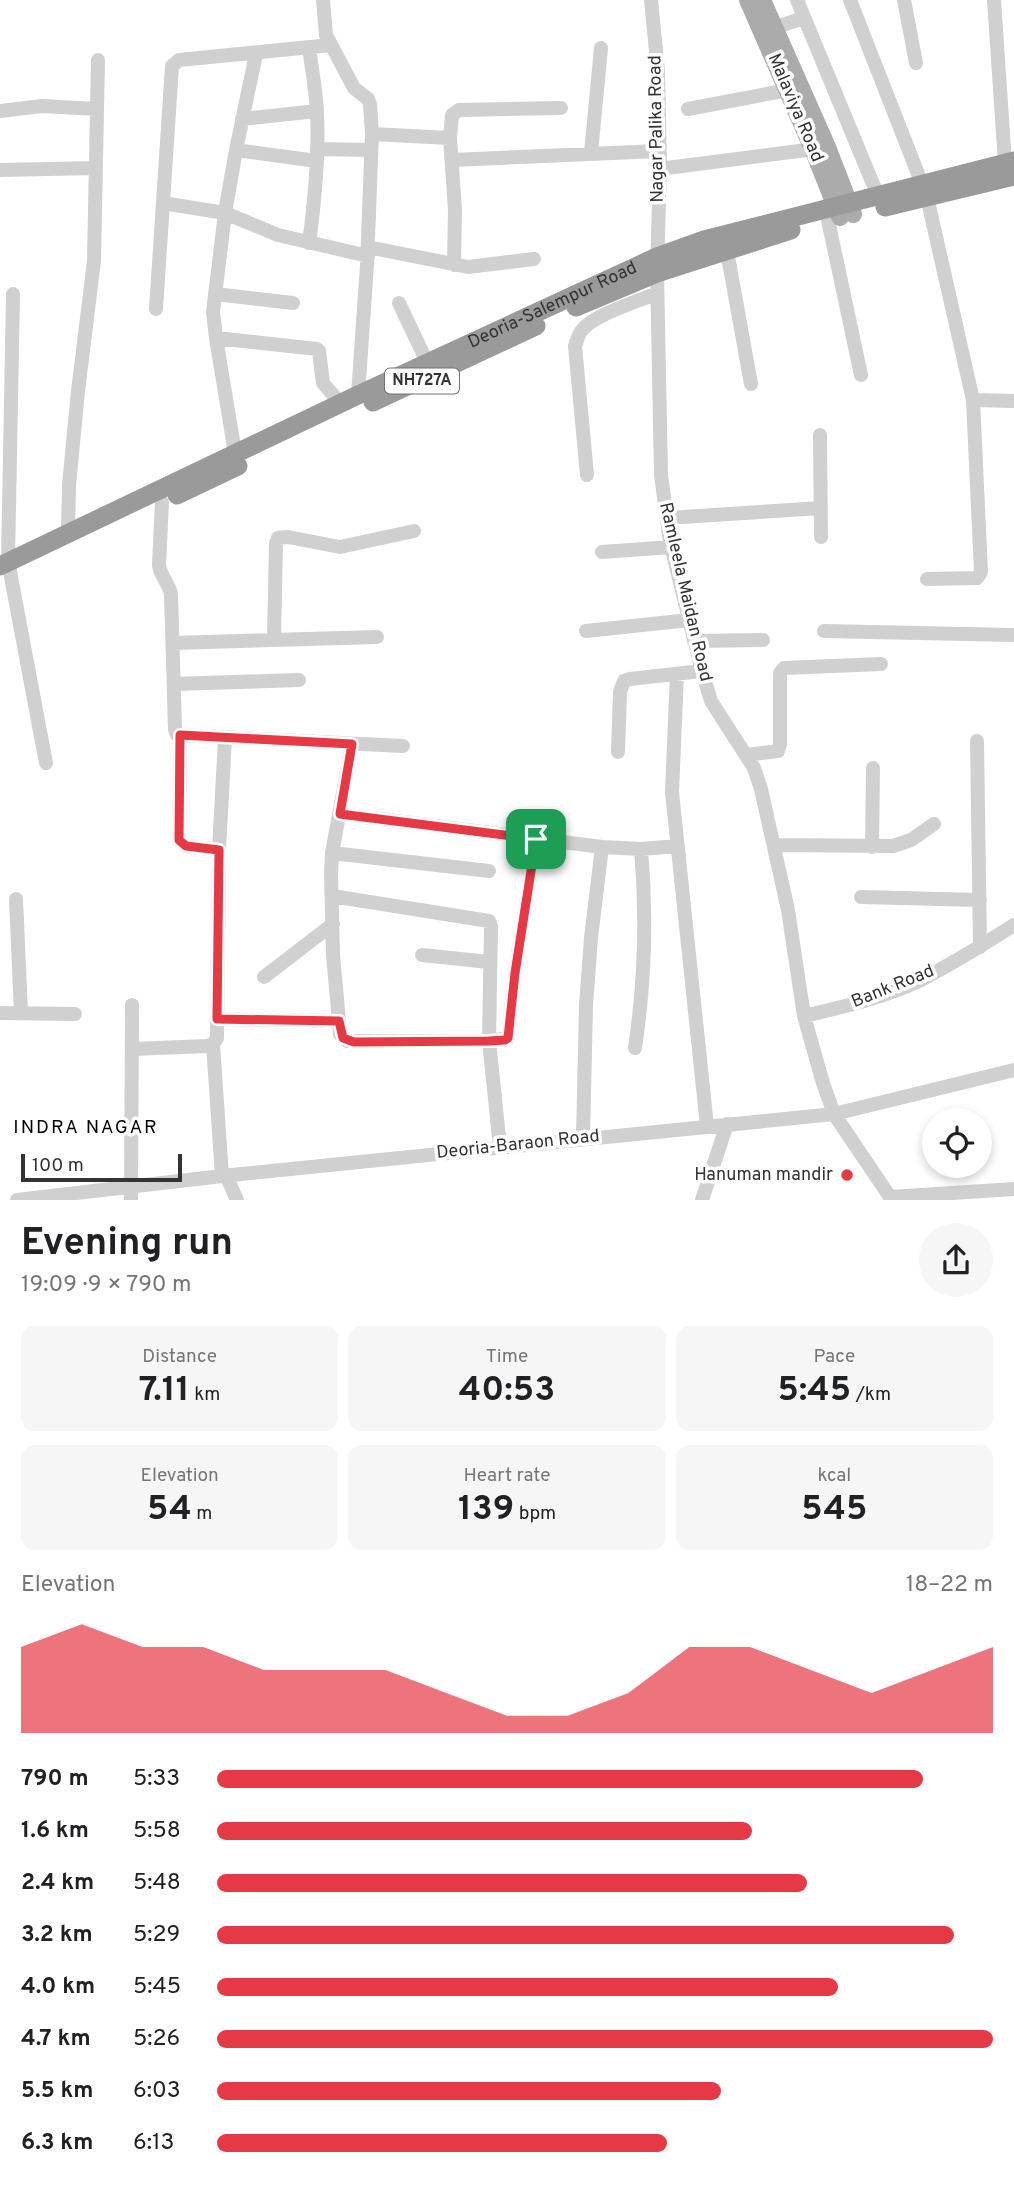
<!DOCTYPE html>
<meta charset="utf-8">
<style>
body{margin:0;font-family:Overpass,sans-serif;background:#f6f6f6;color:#202124;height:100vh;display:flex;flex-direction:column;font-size:26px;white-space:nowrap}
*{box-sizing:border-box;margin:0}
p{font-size:23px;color:#757577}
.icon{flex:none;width:38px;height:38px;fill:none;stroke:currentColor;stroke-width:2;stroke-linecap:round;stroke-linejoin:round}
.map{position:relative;height:1200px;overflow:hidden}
.sheet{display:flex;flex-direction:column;background:#fff;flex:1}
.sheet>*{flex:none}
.buttons{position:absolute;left:922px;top:1108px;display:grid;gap:14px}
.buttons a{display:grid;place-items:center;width:70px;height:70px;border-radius:50%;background:#fff;box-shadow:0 4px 10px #0003;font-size:35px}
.scale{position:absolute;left:21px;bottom:18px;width:161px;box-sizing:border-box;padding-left:7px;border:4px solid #333;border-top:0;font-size:19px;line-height:24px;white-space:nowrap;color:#333;-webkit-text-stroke:5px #fff;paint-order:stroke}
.pin{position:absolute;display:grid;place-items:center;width:60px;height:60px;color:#fff;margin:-30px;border-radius:14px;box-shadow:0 4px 10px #0006}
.round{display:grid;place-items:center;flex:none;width:74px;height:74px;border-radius:37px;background:#f6f6f6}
.overview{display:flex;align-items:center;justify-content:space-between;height:119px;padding:0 21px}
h1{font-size:38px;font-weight:700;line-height:52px}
.metrics{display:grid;grid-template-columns:repeat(3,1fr);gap:10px;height:119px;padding:7px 21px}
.metrics div{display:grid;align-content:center;border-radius:14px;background:#f6f6f6;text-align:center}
.metrics b{font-size:35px;font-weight:700}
.metrics small{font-size:19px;font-weight:400}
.metrics p{font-size:19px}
.chart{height:196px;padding:14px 21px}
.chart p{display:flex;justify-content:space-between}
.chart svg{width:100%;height:126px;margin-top:7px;fill:#e63946;opacity:.7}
ul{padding:0 21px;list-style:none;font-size:23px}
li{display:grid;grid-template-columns:112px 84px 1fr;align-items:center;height:52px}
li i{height:18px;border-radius:9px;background:#e63946}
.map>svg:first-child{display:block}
</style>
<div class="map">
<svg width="1014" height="1200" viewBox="0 0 1014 1200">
<rect width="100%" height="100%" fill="#fff"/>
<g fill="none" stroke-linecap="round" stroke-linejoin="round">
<path stroke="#d0d0d0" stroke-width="14" d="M323,0l3,35 28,53 14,11 2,5 2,30 -5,131 -9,130
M651,0l7,71 2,94 -3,108 4,202 9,67 32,129 9,30 43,67 7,21 27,121 16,106 19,67 11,31 58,86
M797,0l81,196
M850,0l72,184
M904,0l12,63
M994,0l11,163
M767,30l37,-12
M688,109l100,-19
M0,111l42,-5 55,3
M242,119l75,-8
M372,134l78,4
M317,149l54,1
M236,150l81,11
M591,153l10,-105
M452,160l207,-9
M659,169l163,-21
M0,170l96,-2
M927,197l46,203 8,172 -4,6 -50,1
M163,203l62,10 53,22 90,21
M828,220l33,155
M309,243c6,-44 10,-87 8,-130 -1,-22 -5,-44 -8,-65
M368,247l100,20 66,-8
M727,251l24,133
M454,265l1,-55 -5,-72 2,-23 7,-5 102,-2
M13,294l-5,267 38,202
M215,294l78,9
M399,303l28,59
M156,309l16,-243 7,-6 152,-15
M216,338l101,11 2,2 4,32 17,20
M973,400l41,1
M820,435l1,102
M235,453l-19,-115 -3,-26 12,-99 11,-63 20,-96
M587,475l-12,-129c2,-5 3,-11 7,-16 13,-16 55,-28 75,-37
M162,502l-3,63c1,11 10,18 12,29l4,135 2,6 226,11
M667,518l154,-10
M68,532l1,-47 9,-94 16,-130 4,-201
M602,552l69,-5
M586,631l103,-11
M824,631l190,4
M274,640l2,-97 2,-5 10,-1 52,10 74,-16
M694,641l69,-1
M173,643l204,-6
M677,674l-5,118 35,334
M174,684l125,-4
M180,735l-1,105 7,6 33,4
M977,741l3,206
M352,744l-20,109 -1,21 2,81 6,66 1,13 7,7h142l19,-3 7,-65 21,-134
M618,752l2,-60 4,-11 6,-2 72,-8
M746,755l32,-4 2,-7v-71l4,-5 97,-4
M340,814l262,33 39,2 37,-3
M775,845l118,1 18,-6 23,-16
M872,847l1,-79
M332,853l157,18
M332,896l157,25 2,5 -2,115 11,106
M861,897l119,3
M16,899l5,114
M422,955l67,7
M264,977l69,-53
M0,1013l75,1
M804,1016c39,-9 79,-18 115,-35 33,-17 64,-36 95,-56
M217,1019l122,2
M213,1044l9,132
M635,1048c10,-67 12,-131 6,-199
M132,1049l75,-3 6,-2 4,-6 2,-188 6,-112
M583,1138l3,-133 5,-67 11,-91
M226,1175l11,25
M890,1197l124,-8
M17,1200l205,-24 612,-62 180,-44
M131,1200l1,-195
M702,1200l25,-76"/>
<path stroke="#ababab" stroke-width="18" d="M748,0l65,149 27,68
M762,0l65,147 26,67"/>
<g stroke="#9a9a9a" stroke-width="19">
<path d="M885,207l129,-31"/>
<path d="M576,307l81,-34 134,-43"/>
<path d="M373,402l163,-76"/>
<path d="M177,495l61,-29"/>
<path id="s1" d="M0,566l358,-171 299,-138 47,-17 310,-79"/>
</g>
</g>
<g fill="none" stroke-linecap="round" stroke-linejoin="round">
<defs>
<path id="route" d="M180,735l172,9 -12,70 196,25 -21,134 -7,65 -3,2 -16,1 -135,1 -11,-4 -4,-17 -122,-2 2,-169 -33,-4 -7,-6z"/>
</defs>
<use href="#route" stroke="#fff" stroke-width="14"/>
<use href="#route" stroke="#e63946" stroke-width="9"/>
</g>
<circle fill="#e63946" stroke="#fff" stroke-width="2.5" cx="847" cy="1175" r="7"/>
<g text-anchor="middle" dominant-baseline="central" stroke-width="7" stroke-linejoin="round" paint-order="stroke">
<rect fill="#fff" stroke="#707070" stroke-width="2" x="385" y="368.5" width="74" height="25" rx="5"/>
<g font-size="16" font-weight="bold" fill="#333">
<text x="422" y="381">NH727A</text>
</g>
<g font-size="18" fill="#333" stroke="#fff">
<text transform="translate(795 108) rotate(67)">Malaviya Road</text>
<text transform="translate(657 129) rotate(-91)">Nagar Palika Road</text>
<text stroke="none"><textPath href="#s1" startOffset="611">Deoria-Salempur Road</textPath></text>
<text transform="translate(685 592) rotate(77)">Ramleela Maidan Road</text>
<text transform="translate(893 987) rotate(-22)">Bank Road</text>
<text transform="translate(518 1145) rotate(-6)">Deoria-Baraon Road</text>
</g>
<g font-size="18" fill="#333" stroke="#fff" text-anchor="end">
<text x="833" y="1175">Hanuman mandir</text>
</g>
<g font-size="19" letter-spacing="2" fill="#000" stroke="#fff">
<text x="86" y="1128">INDRA NAGAR</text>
</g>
</g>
</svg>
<div class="buttons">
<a><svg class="icon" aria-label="locate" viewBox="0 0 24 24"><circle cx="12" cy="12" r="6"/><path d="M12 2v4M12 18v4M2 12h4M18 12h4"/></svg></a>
</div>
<div class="scale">100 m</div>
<div class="pin" style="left:536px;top:839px;background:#1e9e55"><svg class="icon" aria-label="arrive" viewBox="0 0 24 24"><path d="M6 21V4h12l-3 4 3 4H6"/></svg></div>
</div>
<section class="sheet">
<div class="overview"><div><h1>Evening run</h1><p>19:09 · 9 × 790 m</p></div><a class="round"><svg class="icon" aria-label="share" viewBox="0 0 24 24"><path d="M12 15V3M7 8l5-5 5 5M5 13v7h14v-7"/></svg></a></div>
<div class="metrics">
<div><p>Distance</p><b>7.11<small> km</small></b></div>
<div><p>Time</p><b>40:53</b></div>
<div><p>Pace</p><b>5:45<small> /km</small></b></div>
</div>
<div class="metrics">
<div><p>Elevation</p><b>54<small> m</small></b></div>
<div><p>Heart rate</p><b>139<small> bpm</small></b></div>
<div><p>kcal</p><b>545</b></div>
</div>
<div class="chart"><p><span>Elevation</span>18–22 m</p>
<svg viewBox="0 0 160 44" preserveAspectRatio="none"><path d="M0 44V14L10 6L20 14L30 14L40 22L50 22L60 22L70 30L80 38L90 38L100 30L110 14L120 14L130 22L140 30L150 22L160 14V44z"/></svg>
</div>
<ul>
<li><b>790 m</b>5:33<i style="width:91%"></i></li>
<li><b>1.6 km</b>5:58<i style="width:69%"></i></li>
<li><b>2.4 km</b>5:48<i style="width:76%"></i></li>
<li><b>3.2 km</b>5:29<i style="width:95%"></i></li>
<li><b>4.0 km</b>5:45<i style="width:80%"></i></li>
<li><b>4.7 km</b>5:26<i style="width:100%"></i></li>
<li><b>5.5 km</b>6:03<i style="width:65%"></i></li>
<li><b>6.3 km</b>6:13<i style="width:58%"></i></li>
</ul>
</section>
